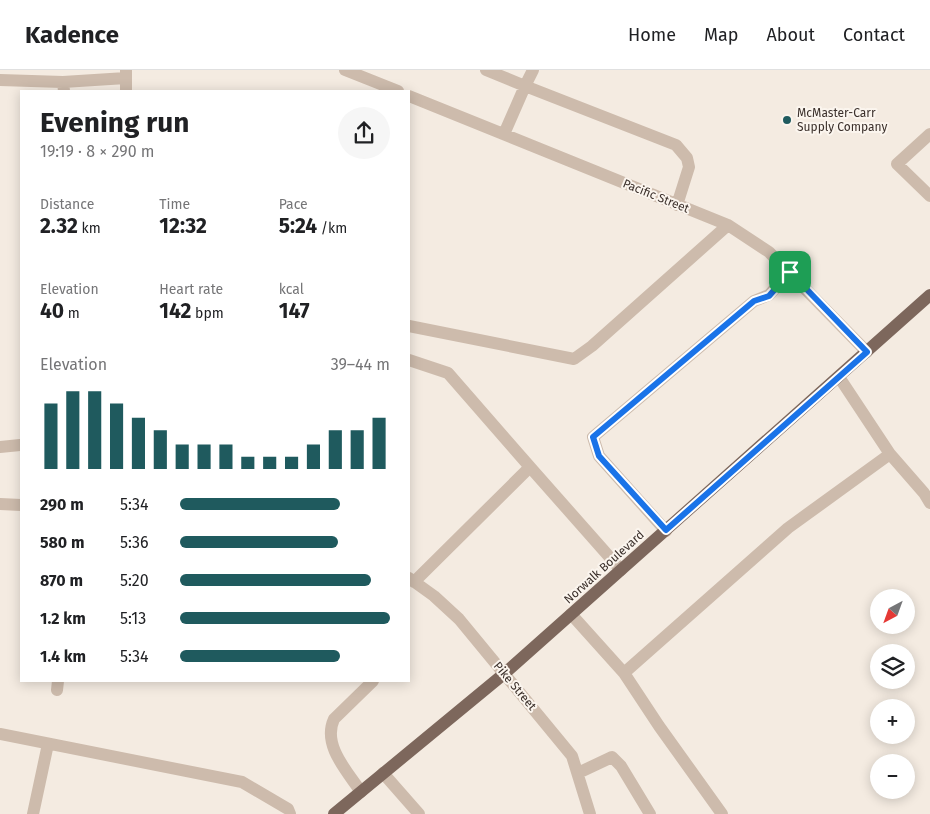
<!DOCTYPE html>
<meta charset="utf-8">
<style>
body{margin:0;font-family:"Fira Sans",sans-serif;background:#f6f6f6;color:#202124;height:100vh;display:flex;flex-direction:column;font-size:19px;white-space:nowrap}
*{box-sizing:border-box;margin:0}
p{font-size:16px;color:#757577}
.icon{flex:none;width:28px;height:28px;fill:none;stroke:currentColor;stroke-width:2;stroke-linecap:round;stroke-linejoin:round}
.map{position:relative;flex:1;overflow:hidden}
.panel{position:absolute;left:20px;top:20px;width:390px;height:592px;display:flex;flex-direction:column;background:#fff;border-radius:0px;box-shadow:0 2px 12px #0003}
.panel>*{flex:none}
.needle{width:32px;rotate:221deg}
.fabs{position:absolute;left:870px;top:519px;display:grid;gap:10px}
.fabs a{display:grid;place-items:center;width:45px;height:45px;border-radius:50%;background:#fff;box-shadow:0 2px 12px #0003;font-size:25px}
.pin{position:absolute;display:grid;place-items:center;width:42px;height:42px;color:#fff;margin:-21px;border-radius:10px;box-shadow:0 2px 8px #0006}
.round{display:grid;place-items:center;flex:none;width:52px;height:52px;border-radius:26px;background:#f6f6f6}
.summary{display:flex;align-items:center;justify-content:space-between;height:85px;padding:0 20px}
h1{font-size:28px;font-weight:700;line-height:38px}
.stats{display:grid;grid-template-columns:repeat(3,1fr);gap:8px;height:85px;padding:5px 20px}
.stats div{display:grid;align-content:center}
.stats b{font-size:21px;font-weight:700}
.stats small{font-size:14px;font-weight:400}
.stats p{font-size:14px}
.chart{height:140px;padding:10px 20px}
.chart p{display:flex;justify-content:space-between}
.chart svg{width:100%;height:90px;margin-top:5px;stroke:#1f5a5e;stroke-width:6}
ul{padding:0 20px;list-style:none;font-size:16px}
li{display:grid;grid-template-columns:80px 60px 1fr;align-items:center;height:38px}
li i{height:12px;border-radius:6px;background:#1f5a5e}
header{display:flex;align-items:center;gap:30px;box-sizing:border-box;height:70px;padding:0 25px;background:#fff;border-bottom:1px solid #e0e0e0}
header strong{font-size:24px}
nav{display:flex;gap:28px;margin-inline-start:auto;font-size:18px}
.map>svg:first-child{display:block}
</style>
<header>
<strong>Kadence</strong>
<nav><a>Home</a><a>Map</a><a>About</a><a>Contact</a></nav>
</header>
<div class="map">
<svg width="930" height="744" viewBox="0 0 930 744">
<rect width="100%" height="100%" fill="#f4ebe1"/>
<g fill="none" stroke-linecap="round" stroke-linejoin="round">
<path stroke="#cdbbac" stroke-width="12" d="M126,0v21
M345,0l53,21
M486,0l39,16 -21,48
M533,0l-8,16 151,59 11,13 2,9 -12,38
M0,10l63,2 1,9
M63,12l63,-4
M409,26l319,129 41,27 98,100
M930,64l-33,30 33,32
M409,256l165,33 18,-13 136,-121
M409,290l39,13 82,94
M0,377l20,-2
M890,384l34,39 6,10
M0,434l21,1
M666,461l-67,-75 -6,-19 161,-136 15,-6 21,-23
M409,508l25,18 25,23 113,137 18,58
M414,512l116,-115 91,103
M571,544l53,59 164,-145 102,-74 -51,-77
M624,603l35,53 63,88
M57,620l1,-9
M0,664l242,48 46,27 2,5
M383,703l36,41
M578,703l34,-16 9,9 29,48
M361,722c-14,-21 -39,-47 -27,-73l39,-38
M33,744l15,-70"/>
<path stroke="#7d675c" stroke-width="12" d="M334,744l171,-141 425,-378"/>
</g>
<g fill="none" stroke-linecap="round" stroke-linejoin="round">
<defs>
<path id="route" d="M790,202l77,80 -201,178 -67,-74 -6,-19 161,-136 15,-5z"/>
</defs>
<use href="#route" stroke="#fff" stroke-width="10"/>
<use href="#route" stroke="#1a73e8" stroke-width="6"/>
</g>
<circle fill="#1f5a5e" stroke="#fbf5ee" stroke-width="2" cx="787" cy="50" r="5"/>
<g text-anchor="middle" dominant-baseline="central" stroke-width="4" stroke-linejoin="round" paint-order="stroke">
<g font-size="12" fill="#3b302b" stroke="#fbf5ee" text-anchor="start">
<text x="797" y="43">McMaster-Carr<tspan x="797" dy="14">Supply Company</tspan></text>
</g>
<g font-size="12" fill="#3b302b" stroke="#fbf5ee">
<text transform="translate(656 126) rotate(22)">Pacific Street</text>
<text transform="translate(604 497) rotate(-42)">Norwalk Boulevard</text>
<text transform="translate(515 616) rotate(50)">Pike Street</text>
</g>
</g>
</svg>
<div class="fabs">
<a><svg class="needle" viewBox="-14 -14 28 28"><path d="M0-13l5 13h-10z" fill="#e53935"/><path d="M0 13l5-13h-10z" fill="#757577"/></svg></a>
<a><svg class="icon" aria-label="layers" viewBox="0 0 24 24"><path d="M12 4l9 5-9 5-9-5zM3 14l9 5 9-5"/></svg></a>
<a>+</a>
<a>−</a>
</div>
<div class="pin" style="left:790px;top:202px;background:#1e9e55"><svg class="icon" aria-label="arrive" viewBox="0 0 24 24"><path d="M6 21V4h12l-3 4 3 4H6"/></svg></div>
<section class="panel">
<div class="summary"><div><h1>Evening run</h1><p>19:19 · 8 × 290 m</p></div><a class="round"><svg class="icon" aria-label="share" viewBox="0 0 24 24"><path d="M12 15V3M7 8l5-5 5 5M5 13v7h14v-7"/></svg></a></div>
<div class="stats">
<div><p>Distance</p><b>2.32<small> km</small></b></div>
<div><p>Time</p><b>12:32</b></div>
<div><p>Pace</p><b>5:24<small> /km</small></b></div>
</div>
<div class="stats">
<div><p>Elevation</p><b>40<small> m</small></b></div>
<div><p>Heart rate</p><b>142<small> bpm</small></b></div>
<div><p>kcal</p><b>147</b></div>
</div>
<div class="chart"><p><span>Elevation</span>39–44 m</p>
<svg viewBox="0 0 160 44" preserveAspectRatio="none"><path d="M5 44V12M15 44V6M25 44V6M35 44V12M45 44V19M55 44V25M65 44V32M75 44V32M85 44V32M95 44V38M105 44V38M115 44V38M125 44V32M135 44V25M145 44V25M155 44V19"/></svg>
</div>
<ul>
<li><b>290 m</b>5:34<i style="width:76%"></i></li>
<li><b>580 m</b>5:36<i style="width:75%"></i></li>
<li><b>870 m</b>5:20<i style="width:91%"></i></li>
<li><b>1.2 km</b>5:13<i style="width:100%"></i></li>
<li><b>1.4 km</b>5:34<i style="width:76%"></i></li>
</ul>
</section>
</div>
